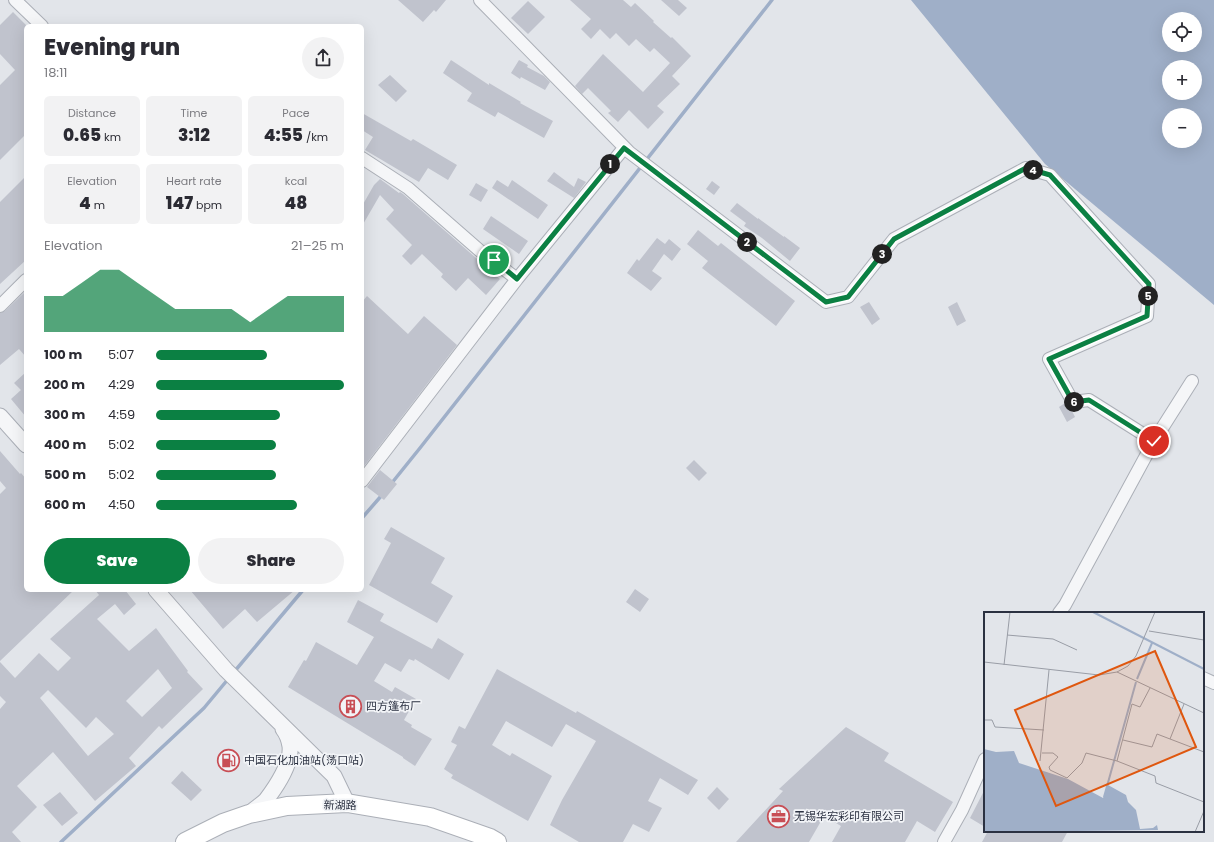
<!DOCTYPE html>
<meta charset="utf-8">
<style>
body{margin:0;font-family:Poppins,"Noto Sans SC",sans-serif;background:#f2f2f3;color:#2b2b33;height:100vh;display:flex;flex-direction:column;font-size:15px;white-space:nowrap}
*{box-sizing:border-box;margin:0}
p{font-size:13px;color:#7c7c81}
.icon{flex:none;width:22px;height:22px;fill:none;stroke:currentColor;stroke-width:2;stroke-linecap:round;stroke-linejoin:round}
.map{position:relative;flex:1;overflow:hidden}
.panel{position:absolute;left:24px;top:24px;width:340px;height:568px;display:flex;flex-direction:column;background:#fff;border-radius:6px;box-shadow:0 4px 16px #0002}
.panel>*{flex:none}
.tools{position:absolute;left:1162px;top:12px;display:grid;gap:8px}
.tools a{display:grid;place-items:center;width:40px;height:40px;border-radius:50%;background:#fff;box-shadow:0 4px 16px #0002;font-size:20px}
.pin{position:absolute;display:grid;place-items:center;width:34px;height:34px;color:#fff;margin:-17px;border:2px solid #fff;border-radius:50%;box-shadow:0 1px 4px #0007}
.km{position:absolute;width:20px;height:20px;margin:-10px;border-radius:50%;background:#222;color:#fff;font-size:11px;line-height:20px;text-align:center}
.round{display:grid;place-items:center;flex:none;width:42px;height:42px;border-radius:21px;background:#f2f2f3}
.head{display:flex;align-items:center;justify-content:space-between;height:68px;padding:0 20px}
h1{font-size:22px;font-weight:800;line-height:30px}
.figures{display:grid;grid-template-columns:repeat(3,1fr);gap:6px;height:68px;padding:4px 20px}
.figures div{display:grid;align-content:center;border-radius:6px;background:#f2f2f3;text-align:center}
.figures b{font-size:17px;font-weight:800}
.figures small{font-size:11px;font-weight:400}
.figures p{font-size:11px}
.chart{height:112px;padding:8px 20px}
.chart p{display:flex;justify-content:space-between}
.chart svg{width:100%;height:72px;margin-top:4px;fill:#0b8043;opacity:.7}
.action{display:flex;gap:8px;margin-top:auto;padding:8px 20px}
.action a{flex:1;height:46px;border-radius:24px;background:#0b8043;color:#fff;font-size:16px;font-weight:800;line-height:46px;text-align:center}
.action a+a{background:#f2f2f3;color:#2b2b33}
ul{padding:0 20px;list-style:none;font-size:13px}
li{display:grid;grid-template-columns:64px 48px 1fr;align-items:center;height:30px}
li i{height:10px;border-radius:5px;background:#0b8043}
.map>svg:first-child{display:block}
</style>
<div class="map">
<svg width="1214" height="842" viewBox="0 0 1214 842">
<rect width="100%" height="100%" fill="#e2e5ea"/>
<path fill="#9fafc8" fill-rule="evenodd" d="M911,0h303v305l-169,-141zM1169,19h26v26h-26zM1169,67h26v26h-26zM1169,115h26v26h-26z"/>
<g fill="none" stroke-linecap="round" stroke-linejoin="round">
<path stroke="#9fafc8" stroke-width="3.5" d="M391,484l29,-36 352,-448
M362,518l20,-23
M234,672l69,-82
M61,842l143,-134 25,-30"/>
</g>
<path fill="#c0c3cd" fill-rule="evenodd" d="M398,0h48l-10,12 -2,-2 -11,12z
M570,0h53l8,7 4,-4 19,18 -1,1 18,16 1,-1 19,19 -19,20 8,8 -23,22 7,6 -16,17 -19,-19 -11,12 -10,-9 3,-2 -23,-23 -6,6 -7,-8 28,-32 40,38 27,-29 -16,-15 -4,4 -14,-13 -7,7 -13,-13 -6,6 -10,-10 -9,10 -10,-10 10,-10z
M661,0h17l9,8 -8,8z
M528,1l17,16 -17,17 -17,-16z
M13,12l13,13v109l-26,26v-75l15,-15 -15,-16v-29z
M451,60l38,25v-2l32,19 -1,1 33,18 -9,17 -46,-26 -3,5 -28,-16 5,-8 -29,-20z
M519,60l9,5 -1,2 17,9 6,6 -5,8 -24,-13 -1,2 -9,-6z
M390,75l17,16 -11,11 -18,-17z
M362,113l49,28 2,-2 44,26 -9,15 -20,-12 -9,14 -54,-32 8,-13 -11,-7z
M554,172l20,15 4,-9 8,4 -12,16 -27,-17z
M26,176v84l-26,24v-82z
M380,179l19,14 1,-1 3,2 97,85 -14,16 -18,-17 -12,13 -15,-14 2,-3 -21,-20 -11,11 -9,-9 10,-11 -26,-26 8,-9 -14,-15 -18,31v-20l12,-21z
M497,180l11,7 4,-7 36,25 -10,14 -46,-31z
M712,181l8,6 -6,8 -8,-6z
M476,183l12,7 -7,12 -12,-7z
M737,203l21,16v-1l26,19v-1l16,12 -10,13 -28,-23 -18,-12 2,-3 -16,-12z
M491,216l37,25 -9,13 -36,-25z
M698,230l20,16 3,-3 74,58 -19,25 -74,-58 6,-7 -21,-17z
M657,238l8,6 4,-5 12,10 -9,12 -8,-7 -12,17 10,7 -11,13 -24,-18 10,-14 2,2z
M26,291v66l-7,-8 -19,16v-52l5,-2z
M367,296l41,38 16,-18 33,29 -95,124v-167z
M869,302l11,17 -8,6 -12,-18z
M957,302l9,19 -9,5 -9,-19z
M26,372v45l-15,-18 10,-9 -7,-7z
M1065,403l6,6 4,8 -8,5 -8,-15z
M0,451l20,23 1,-1 5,6v111h48l-74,71v-167l6,-6 -6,-7z
M694,460l13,13 -8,8 -13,-13z
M380,470l17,14 -13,16 -17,-13z
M391,527l54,31 -14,25 22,13 -16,27 -68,-38 22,-42 -7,-4z
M635,589l14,10 -9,13 -14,-10z
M95,590h30l11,14 -12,11 -9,-11 -18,15 32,32 27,-23 32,43 -1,1 16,17 -41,40 -3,-3 -30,32 7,8 -41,35 -42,-49 -36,34 20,21 -25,25 9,10h-21v-133l6,-7 -6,-6v-34l15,16 24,-25 19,18 13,-13 -21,-19 49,-44zM158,669l14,19 -30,29 -16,-16zM48,690l38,38 10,-11 18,17 -26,22 -48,-58z
M190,590h105l-38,32 -12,-13 -22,20z
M358,600l26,14 -4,7 52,28 6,-11 26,16 -15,26 -34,-21 -1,2 -5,-2 -8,13 -16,-9 -11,18 18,11 3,-5 21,12 -12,21 8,5 -1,2 21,12 -17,27 -12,-8v-1l-115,-70 16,-27 2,1 10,-19 41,23 17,-28 -27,-15z
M497,669l79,44 1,-2 121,69 -10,15 -28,-17 -12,23 14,7 -13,24 -16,-8 -10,18h-44l-29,-17 12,-25 34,-59 -30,-17 -14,23 -46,-26 -14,24 18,11 2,-3 40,23 -24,45 -77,-43 2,-3 -9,-6 13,-24 -6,-3 8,-16 6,3z
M846,727l43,26 -5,8 69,41 -18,30 -18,-11 -12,21h-73l9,-16 -17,-10 -15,26h-73l47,-51 -4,-2z
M182,771l20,19 -11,11 -20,-18z
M717,787l12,12 -10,11 -12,-12z
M985,789v38l-15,-9z
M60,792l18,21 -16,13 -19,-21z
M988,831h80l-6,11h-80z"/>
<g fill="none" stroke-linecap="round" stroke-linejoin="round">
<defs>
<path id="minor" d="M15,0l27,26
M480,0l149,152 197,150 22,-5 46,-58 132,-71 24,7 99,109 -2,32 -98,43 24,43 16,-2 65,41
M362,158l46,30 71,62 38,29
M0,306l26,-26
M362,481l155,-202 107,-131
M1059,613l6,-8 89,-164 38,-60
M1203,678l11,5
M944,842l18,-32 23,-51"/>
<path id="tertiary" d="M0,416l26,29
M156,590l70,80 108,106 13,27
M249,814c5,-5 12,-9 17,-14 10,-13 26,-37 24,-54 -1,-6 -3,-12 -7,-17"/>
<path id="secondary" d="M185,842l38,-19 26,-9 38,-8 60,-3 83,14 60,21 7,4"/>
</defs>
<use href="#minor" stroke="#abafb7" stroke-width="14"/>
<use href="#tertiary" stroke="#abafb7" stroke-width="17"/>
<use href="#secondary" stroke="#abafb7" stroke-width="20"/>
<use href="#minor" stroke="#f5f6f8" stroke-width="12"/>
<use href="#tertiary" stroke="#f5f6f8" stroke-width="15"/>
<use href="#secondary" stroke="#fff" stroke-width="18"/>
</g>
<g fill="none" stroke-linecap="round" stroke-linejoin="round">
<defs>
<path id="route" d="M494,260l23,19 107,-131 202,154 22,-5 46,-58 132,-71 24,7 99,109 -2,32 -98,43 24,43 16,-2 65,41"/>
</defs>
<use href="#route" stroke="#fff" stroke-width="8"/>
<use href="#route" stroke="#0b8043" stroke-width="5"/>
</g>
<defs>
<symbol id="building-ring" viewBox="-11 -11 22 22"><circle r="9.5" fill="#f2f4f7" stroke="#c84e55" stroke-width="1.5"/><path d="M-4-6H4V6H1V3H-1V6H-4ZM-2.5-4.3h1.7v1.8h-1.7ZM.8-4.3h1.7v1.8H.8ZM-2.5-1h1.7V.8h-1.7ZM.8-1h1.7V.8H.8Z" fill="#c84e55"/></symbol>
<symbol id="fuel-ring" viewBox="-11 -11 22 22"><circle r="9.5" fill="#f2f4f7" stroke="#c84e55" stroke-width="1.5"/><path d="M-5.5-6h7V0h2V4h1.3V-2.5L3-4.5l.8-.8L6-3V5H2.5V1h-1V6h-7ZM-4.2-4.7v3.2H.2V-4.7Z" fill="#c84e55"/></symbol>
<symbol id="office-ring" viewBox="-11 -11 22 22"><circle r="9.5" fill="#f2f4f7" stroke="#c84e55" stroke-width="1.5"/><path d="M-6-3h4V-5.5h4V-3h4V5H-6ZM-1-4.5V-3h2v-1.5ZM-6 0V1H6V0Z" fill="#c84e55"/></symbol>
</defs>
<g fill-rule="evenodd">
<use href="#building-ring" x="338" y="694" width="25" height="25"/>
<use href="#fuel-ring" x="216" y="748" width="25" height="25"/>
<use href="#office-ring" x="766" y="804" width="25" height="25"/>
</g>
<g text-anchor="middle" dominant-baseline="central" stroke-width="3.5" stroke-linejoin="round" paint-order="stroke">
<g font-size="11" fill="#2b3141" stroke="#f2f4f7" text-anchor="start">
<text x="366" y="706">四方篷布厂</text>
<text x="244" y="760">中国石化加油站(荡口站)</text>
<text x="794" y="816">无锡华宏彩印有限公司</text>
</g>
<g font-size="11" fill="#2b3141" stroke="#f2f4f7">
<text transform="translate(340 805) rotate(1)">新湖路</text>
</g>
</g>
<g transform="translate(984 612)">
<rect width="220" height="220" fill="#e2e5ea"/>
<path d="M0,137l12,3 18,-1 5,12 49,16 35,19 5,-13 18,10 2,7 8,8 4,19 13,-1 4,-3 1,5 -174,2z" fill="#9fafc8"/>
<path fill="none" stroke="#9fafc8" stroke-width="2" d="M109,0l111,57M153,67l15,-36M120,185l32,-115"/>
<path fill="none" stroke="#999da6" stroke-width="1" d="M165,19l55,9M23,23l46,4 24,11M0,50l115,13 18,-3 11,-6 8,-10 19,-44M20,53l6,-53M133,60l87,41M0,108h8l3,7 49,3M186,127l14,-35M139,128l29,7 5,-13 47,18M58,141h11l5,4 -9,10 1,3 17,8 15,-15 4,-10 31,8 38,15 1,7 48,19M56,149l9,-91M133,149l15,-57 8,3 10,-19M211,220l9,-21"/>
<path fill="#df570f" fill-opacity="0.15" stroke="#df570f" stroke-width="2" d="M171,39l41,96 -140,59 -41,-96z"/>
<rect width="220" height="220" fill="none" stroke="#2b3141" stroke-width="2"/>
</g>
</svg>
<div class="tools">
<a><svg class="icon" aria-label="locate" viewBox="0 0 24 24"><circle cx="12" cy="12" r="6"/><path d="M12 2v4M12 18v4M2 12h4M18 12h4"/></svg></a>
<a>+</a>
<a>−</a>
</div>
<div class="pin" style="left:494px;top:260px;background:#1e9e55"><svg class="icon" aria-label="arrive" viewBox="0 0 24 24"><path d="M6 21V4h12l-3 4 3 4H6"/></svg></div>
<div class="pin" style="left:1154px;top:441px;background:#d93025"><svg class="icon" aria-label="check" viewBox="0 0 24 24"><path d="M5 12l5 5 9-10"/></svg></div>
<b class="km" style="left:610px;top:164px">1</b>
<b class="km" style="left:747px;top:242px">2</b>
<b class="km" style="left:882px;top:254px">3</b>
<b class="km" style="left:1033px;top:170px">4</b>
<b class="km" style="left:1148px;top:296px">5</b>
<b class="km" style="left:1074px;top:402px">6</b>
<section class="panel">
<div class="head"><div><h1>Evening run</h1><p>18:11</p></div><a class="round"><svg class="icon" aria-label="share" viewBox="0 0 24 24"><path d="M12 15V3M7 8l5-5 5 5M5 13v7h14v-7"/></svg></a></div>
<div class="figures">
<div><p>Distance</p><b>0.65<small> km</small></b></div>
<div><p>Time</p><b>3:12</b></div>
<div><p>Pace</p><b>4:55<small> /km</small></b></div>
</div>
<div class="figures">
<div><p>Elevation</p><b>4<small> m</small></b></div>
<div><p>Heart rate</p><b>147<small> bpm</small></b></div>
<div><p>kcal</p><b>48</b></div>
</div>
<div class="chart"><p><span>Elevation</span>21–25 m</p>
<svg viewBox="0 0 160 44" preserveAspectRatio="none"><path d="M0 44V22L10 22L20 14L30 6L40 6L50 14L60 22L70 30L80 30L90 30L100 30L110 38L120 30L130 22L140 22L150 22L160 22V44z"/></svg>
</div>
<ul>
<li><b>100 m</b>5:07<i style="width:59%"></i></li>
<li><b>200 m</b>4:29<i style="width:100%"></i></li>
<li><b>300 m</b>4:59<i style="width:66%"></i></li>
<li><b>400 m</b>5:02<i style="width:64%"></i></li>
<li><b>500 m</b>5:02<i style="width:64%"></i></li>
<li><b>600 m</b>4:50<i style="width:75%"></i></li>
</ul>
<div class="action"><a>Save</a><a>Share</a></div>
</section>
</div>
